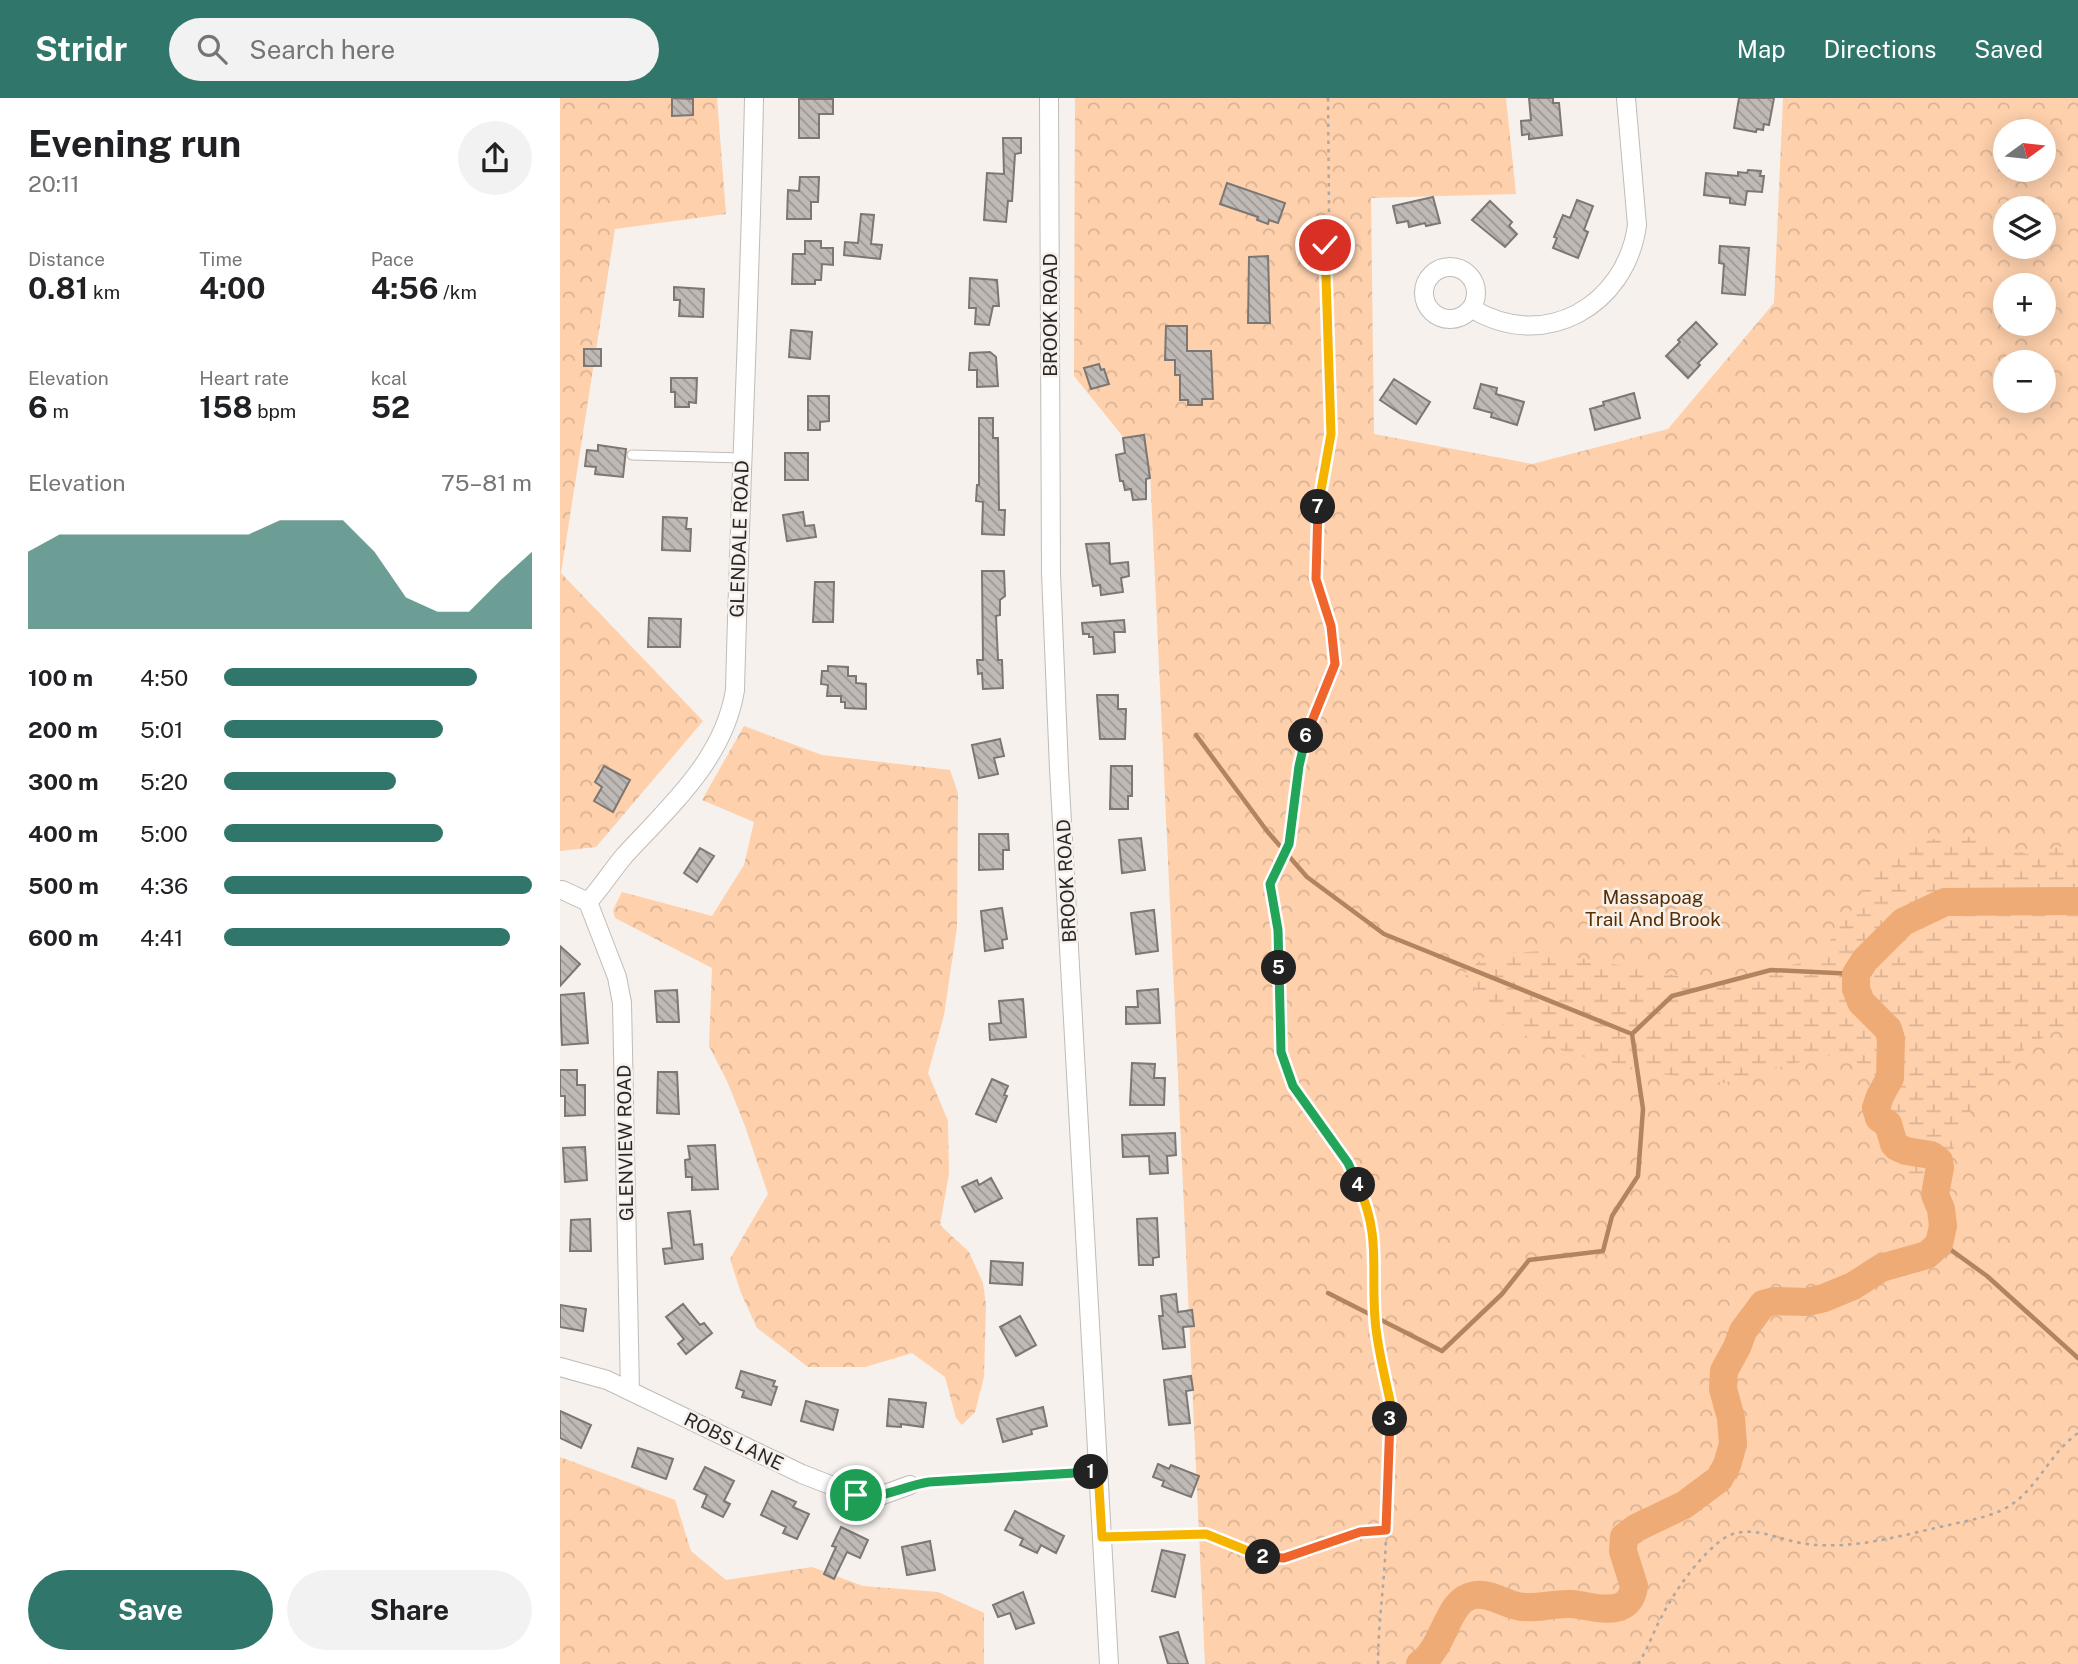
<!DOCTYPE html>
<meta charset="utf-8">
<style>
body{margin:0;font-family:"Public Sans",sans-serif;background:#f2f2f2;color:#202124;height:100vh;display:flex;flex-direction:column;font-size:26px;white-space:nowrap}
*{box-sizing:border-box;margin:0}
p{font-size:23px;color:#757577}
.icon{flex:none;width:38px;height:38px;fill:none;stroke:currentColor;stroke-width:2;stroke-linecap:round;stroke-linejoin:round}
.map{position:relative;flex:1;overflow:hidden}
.drawer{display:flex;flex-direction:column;background:#fff;width:560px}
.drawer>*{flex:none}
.needle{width:46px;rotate:75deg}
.buttons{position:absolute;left:1433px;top:21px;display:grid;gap:14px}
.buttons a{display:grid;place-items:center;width:63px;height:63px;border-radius:50%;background:#fff;box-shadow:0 4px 18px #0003;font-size:35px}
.pin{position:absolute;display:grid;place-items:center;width:60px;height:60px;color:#fff;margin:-30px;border:4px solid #fff;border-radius:50%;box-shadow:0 2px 7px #0007}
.km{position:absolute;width:35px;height:35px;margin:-18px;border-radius:50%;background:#222;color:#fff;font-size:19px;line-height:35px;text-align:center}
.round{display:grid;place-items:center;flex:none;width:74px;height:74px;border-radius:37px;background:#f2f2f2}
.headline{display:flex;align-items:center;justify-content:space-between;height:119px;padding:0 28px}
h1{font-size:38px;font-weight:700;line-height:52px}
.figures{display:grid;grid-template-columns:repeat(3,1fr);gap:10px;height:119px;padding:7px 28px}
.figures div{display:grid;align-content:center}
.figures b{font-size:30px;font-weight:700}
.figures small{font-size:19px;font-weight:400}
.figures p{font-size:19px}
.chart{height:196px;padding:14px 28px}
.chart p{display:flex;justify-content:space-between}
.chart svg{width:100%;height:126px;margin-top:7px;fill:#30766a;opacity:.7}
.button{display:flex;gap:14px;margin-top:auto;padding:14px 28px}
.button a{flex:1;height:80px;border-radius:42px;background:#30766a;color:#fff;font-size:28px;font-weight:700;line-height:80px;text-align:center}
.button a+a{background:#f2f2f2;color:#202124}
ul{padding:0 28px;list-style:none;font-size:23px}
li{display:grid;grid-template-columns:112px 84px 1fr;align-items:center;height:52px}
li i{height:18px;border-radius:9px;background:#30766a}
header{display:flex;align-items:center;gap:42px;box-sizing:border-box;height:98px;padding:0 35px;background:#30766a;color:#fff}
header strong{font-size:33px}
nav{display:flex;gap:38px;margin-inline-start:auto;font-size:24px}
.search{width:490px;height:63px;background:#f2f2f2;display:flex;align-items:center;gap:18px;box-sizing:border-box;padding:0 24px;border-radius:38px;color:#757577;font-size:26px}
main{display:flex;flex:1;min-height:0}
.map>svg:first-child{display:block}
</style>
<header>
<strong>Stridr</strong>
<div class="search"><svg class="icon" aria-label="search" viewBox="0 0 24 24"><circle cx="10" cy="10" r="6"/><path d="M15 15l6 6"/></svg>Search here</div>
<nav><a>Map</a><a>Directions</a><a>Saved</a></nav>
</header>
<main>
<section class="drawer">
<div class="headline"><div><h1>Evening run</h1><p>20:11</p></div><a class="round"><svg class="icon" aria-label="share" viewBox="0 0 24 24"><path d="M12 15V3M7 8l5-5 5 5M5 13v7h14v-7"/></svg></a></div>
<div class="figures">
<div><p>Distance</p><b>0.81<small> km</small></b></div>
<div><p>Time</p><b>4:00</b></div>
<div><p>Pace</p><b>4:56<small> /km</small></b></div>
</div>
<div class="figures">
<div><p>Elevation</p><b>6<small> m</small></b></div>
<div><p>Heart rate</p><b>158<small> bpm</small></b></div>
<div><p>kcal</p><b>52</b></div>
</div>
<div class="chart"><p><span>Elevation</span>75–81 m</p>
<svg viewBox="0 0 160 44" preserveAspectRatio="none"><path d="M0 44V17L10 11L20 11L30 11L40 11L50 11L60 11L70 11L80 6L90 6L100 6L110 17L120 33L130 38L140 38L150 27L160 17V44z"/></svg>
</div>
<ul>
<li><b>100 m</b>4:50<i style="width:82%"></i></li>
<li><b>200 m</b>5:01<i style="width:71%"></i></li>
<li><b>300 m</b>5:20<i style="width:56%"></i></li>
<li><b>400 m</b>5:00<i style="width:71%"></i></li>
<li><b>500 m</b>4:36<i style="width:100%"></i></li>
<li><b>600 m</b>4:41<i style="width:93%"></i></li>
</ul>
<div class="button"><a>Save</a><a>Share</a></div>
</section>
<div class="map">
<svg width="1518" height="1566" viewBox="0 0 1518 1566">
<defs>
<pattern id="forest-crowns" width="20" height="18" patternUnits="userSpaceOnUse" patternTransform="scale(1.75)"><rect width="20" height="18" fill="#fed0ac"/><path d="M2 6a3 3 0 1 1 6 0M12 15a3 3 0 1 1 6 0" fill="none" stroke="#dab394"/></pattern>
<pattern id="wetland-marsh" width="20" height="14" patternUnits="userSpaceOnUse" patternTransform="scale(1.75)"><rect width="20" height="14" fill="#fed0ac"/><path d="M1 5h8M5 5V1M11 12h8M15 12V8" fill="none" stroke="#dab394"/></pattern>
<pattern id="building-back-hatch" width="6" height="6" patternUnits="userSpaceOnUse" patternTransform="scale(1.75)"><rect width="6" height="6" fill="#c0bab6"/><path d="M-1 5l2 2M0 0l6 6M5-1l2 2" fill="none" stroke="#9c9794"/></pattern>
</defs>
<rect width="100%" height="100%" fill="#f6f1ec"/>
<path fill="url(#forest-crowns)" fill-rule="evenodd" d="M0,0h157l9,116 -111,15 -54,344 142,148 -107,126 -36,4z
M515,0h431l10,96 -145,4 3,236 158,30 136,-35 106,-126 9,-205h295v1566h-873l-55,-1194 -76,-94zM1446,33h38v39h-38zM1446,110h38v39h-38zM1446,187h38v39h-38zM1446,264h38v39h-38z
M184,628l78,29 128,15 8,23 -1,134 -13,88 -16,58 20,48 1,52 -9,52 29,27 14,31 3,22 -2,72 -9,35 -13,13 -6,-7 -11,-41 -33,-24 -47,14h-57l-51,-39 -16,-35 -11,-34 38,-65 -23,-68 -18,-45 -18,-35 3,-78 -97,-50 -2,-8 9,-18 90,24 32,-51 10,-43 -52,-22z
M0,1359l115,43 16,51 35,29 86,-13 51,19 75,6 46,21v51h-424z"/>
<path fill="url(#wetland-marsh)" d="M1399,736l68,20 51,-11v177l-48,24 -50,47 -43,93 -2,8c-44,-9 -42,-71 -59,-104 -5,-9 -13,-18 -19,-26l-33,-7 -100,28 -61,-9 -92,-20 -67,-27 -40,-53 23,-19 54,-4 176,32 100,-24 71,-100 21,-15z"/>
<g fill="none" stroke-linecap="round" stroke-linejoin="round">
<path stroke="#b3845e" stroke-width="4.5" d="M636,637l71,96 40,46 77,57 248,100 40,-38 99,-26 85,4
M1380,1144l47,34 91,82
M768,1195l114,58 60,-57 27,-34 74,-9 9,-35 26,-40 5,-67 -11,-75"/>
<path stroke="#eeab75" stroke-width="28" d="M860,1566c26,-18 26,-65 55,-69 15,-2 28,8 42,11 17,4 36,-3 54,-2 15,1 34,8 48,3 10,-3 14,-12 15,-21l-11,-35 1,-14 12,-9 48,-23 35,-26 8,-14 6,-21 -2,-26 -8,-29 1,-18 13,-24 6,-16 20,-27 11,-3 33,1 17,-4 29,-12 28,-18 46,-13 12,-11 4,-18 -2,-17 -6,-14 5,-28 -1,-6 -8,-6 -25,-4 -9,-4 -3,-3 -6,-20 -9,-6 -3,-10 4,-12 10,-18 1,-39 -3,-10 -27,-27 -5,-13v-15l9,-14 38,-38 42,-20 133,-1"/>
</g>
<path fill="url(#building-back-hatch)" stroke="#7c7773" stroke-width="2" d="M112,0l21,1v16l-21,1z
M969,0h24v5h6l3,32 -33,4v-5l-7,1 -1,-14 10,-1z
M1179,0h35l-5,27 -5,-1 -1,6 -6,-1 -1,3 -22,-4z
M239,1h34v15h-14v24h-20z
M443,40h18v15l-6,1 -3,47h-4l-2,21 -22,-2 3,-47 17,1z
M1188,72l13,1 -1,5h4l-2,16 -15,-1 -2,14 -15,-2v-5l-26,-3 2,-22 32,3v-4l9,1z
M240,79h19l-1,25h-7v17h-24l1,-29 11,1z
M667,85l58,20 -7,20 -9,-3 -1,4 -11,-4 1,-3 -38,-13z
M873,99l7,26 -14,3 -1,-3 -16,4 -1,-6 -11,2 -4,-17z
M1017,102l16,6 -9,24 4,2 -10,26 -25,-10 4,-10 -3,-1 9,-22 7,3z
M930,103l22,21 -3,4 8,8 -12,13 -33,-27z
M301,116l13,1 -3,29 11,1 -2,14 -36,-4 1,-13 13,1z
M245,143h16v7h12v17l-11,-1 -1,16h-6v4h-23l1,-30h12z
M1160,148l29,2 -4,47 -23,-2 2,-29 -5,-1z
M708,158l2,67h-22l1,-66z
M410,180l27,2 2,26h-6l-4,19 -14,-1 1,-16h-7z
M114,189l30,2 -1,28 -24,-1 1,-16h-6z
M1136,224l21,22 -19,19 2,2 -12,13 -22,-22 14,-14 -2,-2z
M606,228h21v25h24l2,48h-11v6h-14v-5h-8v-25h-5v-15h-10z
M231,232l21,2 -2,27 -21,-2z
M24,251h17v17h-17z
M430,254l6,5 2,29 -21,1v-17h-8l1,-17z
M539,266l2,6 3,-1 5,15 -18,5 -7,-21z
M111,280h26l-1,25 -7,-1v5h-14v-15h-4z
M834,281l36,23 -14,22 -36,-24z
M921,286l16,4 -1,6 28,8 -7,23 -26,-8 1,-4 -18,-5z
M1074,295l6,25 -45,12 -5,-21 14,-4 -1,-3z
M248,298h21v25l-9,1v8h-12z
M419,320h14v20h5l1,72h6l-1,25 -22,-1 1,-32 -7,-1 1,-16h2z
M584,337l6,43 -4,1v20l-13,1 -2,-11 -6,1 -2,-9h-3l-4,-26 9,-2 -2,-15z
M38,347l28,4 -3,28 -28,-3 1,-7 -11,-1 2,-16 11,1z
M225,355h23v27h-23z
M243,414l2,14 9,-1 2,12 -29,4 -4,-26z
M103,419l24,1 -1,11h5l-1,22 -28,-1z
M549,445l1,21 18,-2 1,14 -8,2 2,14 -22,3 -1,-10 -7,1 -7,-42z
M422,473h22l1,25 -5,4v15l-4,1 2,44h4l1,28 -20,1 -1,-16 -4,1 -1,-14h6z
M255,484h19l-1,40h-20z
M89,520l32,1 -1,28h-32z
M564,522l1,12h-11l1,20 -21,2 -1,-17h-4v-3h-6l-1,-11z
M268,568l20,1v9h8v7l10,1v25l-21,-1v-6h-4v-6h-14l1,-11 -7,-1 1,-13h6z
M537,597h21v14h8l-1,30h-25z
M440,641l4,17 -10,2 4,16 -19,4 -7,-33z
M44,668l26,14 -17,32 -19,-11 8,-14 -7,-5z
M551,668h21v30h-4v13h-18z
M419,736h29l1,16h-6v19l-24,1z
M581,740l4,32 -23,3 -3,-33z
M140,750l14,8 -17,26 -13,-9z
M442,810l5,31 -5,1 1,8 -18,3 -4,-40z
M594,812l4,41 -22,3 -5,-41z
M0,848l20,18 -20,22z
M598,891l2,34 -34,1v-17h12l-1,-16z
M117,892l2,32h-22l-2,-31z
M24,895l4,50 -26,2 -2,-50z
M463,901l3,38 -36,3 -1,-16 12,-1 -2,-22z
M572,965l23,1 -1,14h11l-1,27h-34z
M0,972h17v15h8v30l-20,1v-20h-5z
M98,974h19l2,42 -22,-1z
M432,981l16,7 -4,9 3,1 -11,26 -20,-8z
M615,1035l1,22 -9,1 1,17 -18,1 -1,-18 -26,1 -1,-22z
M155,1047l3,44 -26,1v-13h-6l-1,-17 5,-1 -2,-13z
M25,1049l2,33 -22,2 -2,-34z
M431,1080l11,20 -27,14 -13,-25 15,-7 2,5z
M130,1113l4,34 8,-1 1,15 -38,5 -2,-15 9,-1 -4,-35z
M597,1120l2,39 -6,1v7h-14l-2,-46z
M30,1121l1,32h-21l1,-31z
M431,1163l32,2 -1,22 -32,-2z
M616,1196l2,18 14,-2 2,16 -11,1 2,20 -22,2 -4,-33h4l-2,-20z
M123,1206l17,21 4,-2 8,10 -26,21 -8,-10 6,-5 -18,-22z
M0,1207l26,4 -3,22 -23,-4z
M460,1218l16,29 -20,11 -16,-29z
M181,1273l34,10 -2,5 4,1 -6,18 -29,-8 2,-6 -8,-3z
M631,1278l2,14 -7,1 4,32 -21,2 -5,-45z
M329,1301l37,4 -3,24 -22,-3v3l-14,-1z
M246,1303l32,9 -5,20 -32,-9z
M483,1309l4,19 -16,4 1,4 -29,8 -6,-23z
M0,1313l31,14 -10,23 -21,-10z
M78,1350l35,11 -7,20 -34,-12z
M598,1366l11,5 2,-4 28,11 -8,21 -29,-11 2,-5 -11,-4z
M145,1369l29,14 -10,20 6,3 -7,13 -21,-10 5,-12 -13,-6z
M212,1393l24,11 -3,5 16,7 -12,25 -14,-6 3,-6 -25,-12z
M455,1413l49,25 -8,17 -15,-8 -4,8 -17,-8 3,-6 -18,-9z
M281,1429l27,13 -8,18 -13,-6 -13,27 -10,-5 12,-27 -4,-1z
M370,1443l5,29 -28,5 -5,-28z
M602,1452l23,5 -10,42 -23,-6z
M463,1494l11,31 -18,6 -6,-16 -12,4 -5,-12z
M618,1534l10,32h-20l-8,-27z"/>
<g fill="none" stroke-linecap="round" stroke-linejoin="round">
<defs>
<path id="lane" d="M72,357l110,3"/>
<path id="street" d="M489,0l2,475 8,196 50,895
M864 195a26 26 0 1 1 52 0a26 26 0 1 1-52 0Z
M911,210c73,45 155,-2 166,-83l-11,-127
M2,792l26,12c13,-14 24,-32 37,-47 45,-49 99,-96 110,-165 5,-197 15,-395 19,-592
M28,804l29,75 5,26 8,388
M0,1269l47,13 195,94 54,21 21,2 33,-12"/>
</defs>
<use href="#lane" stroke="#c0bbb6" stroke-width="11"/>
<use href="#street" stroke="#c0bbb6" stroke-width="20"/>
<path stroke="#aca8a5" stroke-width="2.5" stroke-dasharray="3.5 5" stroke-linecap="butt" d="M768,0l1,114 -4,33 5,189 -11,65 -3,80 15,47 4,38 -12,34 -15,30 -9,38 -10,78 -19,40 7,46 4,122 12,34 55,77 20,44 5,24 2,86 16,88 -5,124
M367,1384l154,-10
M559,1438l87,-2 56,23 22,1 76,-26 26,-3c0,46 -8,90 -8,135
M1078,1566c10,-15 15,-32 24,-48 14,-27 34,-55 58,-75 27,-21 59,0 87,3 47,6 96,-9 142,-19 16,-4 36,-7 51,-14 36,-16 47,-56 78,-78"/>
<use href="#lane" stroke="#fff" stroke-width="9"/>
<use href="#street" stroke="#fff" stroke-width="18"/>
</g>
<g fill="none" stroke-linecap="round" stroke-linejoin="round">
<defs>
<path id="split-1" d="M296,1397c26,5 47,-9 73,-13l162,-10"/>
<path id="split-2" d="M531,1374l7,-1 4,66 104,-3 57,23"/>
<path id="split-3" d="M703,1459l21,1 76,-26 26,-2 4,-111"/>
<path id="split-4" d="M798,1087c23,50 13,82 17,134 2,28 10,58 16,86l-1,14"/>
<path id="split-5" d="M719,870l2,84 12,34 55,77 10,22"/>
<path id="split-6" d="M719,870l-1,-38 -8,-46 19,-40 10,-78 7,-30"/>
<path id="split-7" d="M746,638l29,-72 -4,-38 -15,-47 2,-72"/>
<path id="split-8" d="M758,409l13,-73 -6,-189"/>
</defs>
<use href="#split-1" stroke="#fff" stroke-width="14"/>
<use href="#split-2" stroke="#fff" stroke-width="14"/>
<use href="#split-3" stroke="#fff" stroke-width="14"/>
<use href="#split-4" stroke="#fff" stroke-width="14"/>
<use href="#split-5" stroke="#fff" stroke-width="14"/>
<use href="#split-6" stroke="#fff" stroke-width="14"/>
<use href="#split-7" stroke="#fff" stroke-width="14"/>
<use href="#split-8" stroke="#fff" stroke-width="14"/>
<use href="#split-1" stroke="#22a559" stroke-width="9"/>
<use href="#split-2" stroke="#f5b400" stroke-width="9"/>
<use href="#split-3" stroke="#f0652b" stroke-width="9"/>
<use href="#split-4" stroke="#f5b400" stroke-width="9"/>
<use href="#split-5" stroke="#22a559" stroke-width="9"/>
<use href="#split-6" stroke="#22a559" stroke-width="9"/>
<use href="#split-7" stroke="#f0652b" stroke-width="9"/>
<use href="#split-8" stroke="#f5b400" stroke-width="9"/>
</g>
<g text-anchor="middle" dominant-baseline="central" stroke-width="5" stroke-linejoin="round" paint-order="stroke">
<g font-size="19" fill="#2a2827" stroke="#f6f1ec">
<text transform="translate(490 217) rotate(-90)">BROOK ROAD</text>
<text transform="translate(179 441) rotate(-88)">GLENDALE ROAD</text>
<text transform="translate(506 783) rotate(-93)">BROOK ROAD</text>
<text transform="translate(65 1045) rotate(-91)">GLENVIEW ROAD</text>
<text transform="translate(174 1343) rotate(26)">ROBS LANE</text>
</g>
<g font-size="19" fill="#582e01" stroke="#f6f1ec">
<text x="1093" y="799">Massapoag<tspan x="1093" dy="22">Trail And Brook</tspan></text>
</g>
</g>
</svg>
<div class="buttons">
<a><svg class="needle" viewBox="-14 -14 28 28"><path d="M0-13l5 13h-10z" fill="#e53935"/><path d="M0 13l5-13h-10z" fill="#757577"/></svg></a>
<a><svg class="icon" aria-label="layers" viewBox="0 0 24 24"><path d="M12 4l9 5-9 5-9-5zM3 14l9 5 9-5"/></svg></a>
<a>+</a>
<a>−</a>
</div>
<div class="pin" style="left:296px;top:1397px;background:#1e9e55"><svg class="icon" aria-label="arrive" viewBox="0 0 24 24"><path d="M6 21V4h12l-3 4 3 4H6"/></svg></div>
<div class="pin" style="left:765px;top:147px;background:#d93025"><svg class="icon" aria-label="check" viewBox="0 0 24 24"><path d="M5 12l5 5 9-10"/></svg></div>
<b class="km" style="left:531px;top:1374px">1</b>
<b class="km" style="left:703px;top:1459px">2</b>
<b class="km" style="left:830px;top:1321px">3</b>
<b class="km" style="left:798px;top:1087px">4</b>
<b class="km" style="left:719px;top:870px">5</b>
<b class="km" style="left:746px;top:638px">6</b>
<b class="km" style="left:758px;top:409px">7</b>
</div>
</main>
